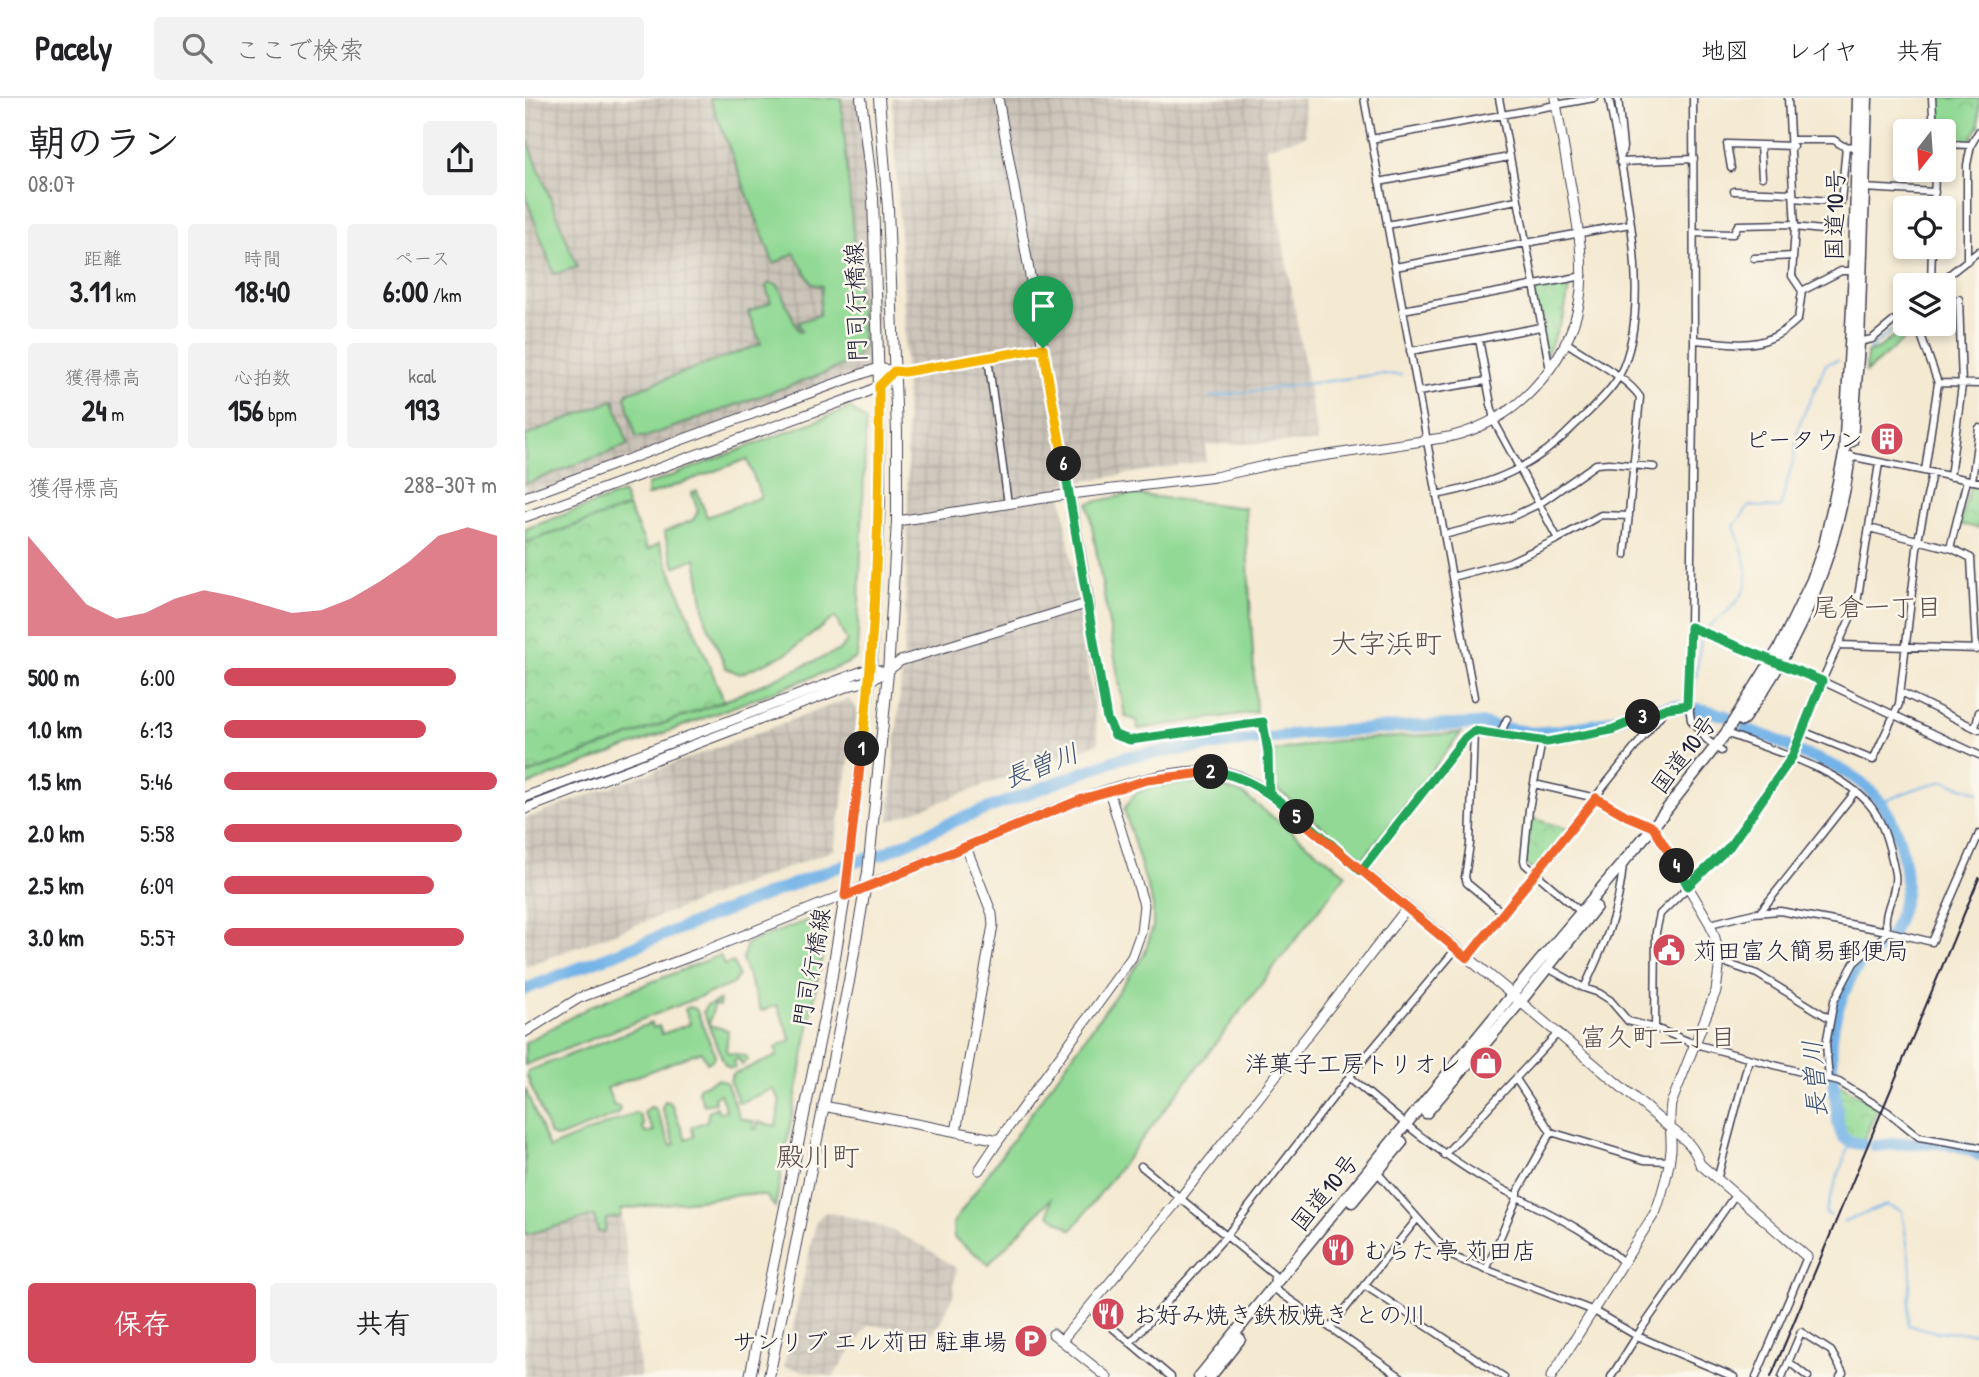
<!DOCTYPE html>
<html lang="ja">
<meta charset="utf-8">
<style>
body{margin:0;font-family:"Patrick Hand","Klee One",sans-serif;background:#f2f2f2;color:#202124;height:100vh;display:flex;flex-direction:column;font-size:26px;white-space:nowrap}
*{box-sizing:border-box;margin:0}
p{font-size:23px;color:#757577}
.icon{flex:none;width:38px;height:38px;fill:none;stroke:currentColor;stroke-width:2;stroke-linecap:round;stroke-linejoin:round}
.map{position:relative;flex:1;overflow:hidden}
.panel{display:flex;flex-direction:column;background:#fff;width:525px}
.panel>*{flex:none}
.needle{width:46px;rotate:197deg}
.buttons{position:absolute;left:1368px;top:21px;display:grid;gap:14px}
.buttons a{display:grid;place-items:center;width:63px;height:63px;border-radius:7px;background:#fff;box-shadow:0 4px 10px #0003;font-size:35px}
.pin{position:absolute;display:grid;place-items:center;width:60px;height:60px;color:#fff;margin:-72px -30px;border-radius:50% 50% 50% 0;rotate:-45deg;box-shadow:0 0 7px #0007}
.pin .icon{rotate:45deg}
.km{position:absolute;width:35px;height:35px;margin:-18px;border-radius:50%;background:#222;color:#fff;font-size:19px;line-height:35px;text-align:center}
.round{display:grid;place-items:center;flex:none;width:74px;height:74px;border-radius:7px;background:#f2f2f2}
.head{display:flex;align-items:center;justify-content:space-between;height:119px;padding:0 28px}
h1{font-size:38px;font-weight:700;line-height:52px}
.figures{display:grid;grid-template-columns:repeat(3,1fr);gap:10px;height:119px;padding:7px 28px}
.figures div{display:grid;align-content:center;border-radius:7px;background:#f2f2f2;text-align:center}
.figures b{font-size:30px;font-weight:700}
.figures small{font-size:19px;font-weight:400}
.figures p{font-size:19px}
.chart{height:196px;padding:14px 28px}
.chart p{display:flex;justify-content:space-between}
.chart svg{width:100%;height:126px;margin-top:7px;fill:#d1495b;opacity:.7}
.cta{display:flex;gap:14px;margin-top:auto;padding:14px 28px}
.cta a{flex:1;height:80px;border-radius:7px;background:#d1495b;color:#fff;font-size:28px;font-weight:700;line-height:80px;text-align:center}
.cta a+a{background:#f2f2f2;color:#202124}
ul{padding:0 28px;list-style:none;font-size:23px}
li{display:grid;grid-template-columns:112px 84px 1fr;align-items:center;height:52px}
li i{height:18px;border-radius:9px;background:#d1495b}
header{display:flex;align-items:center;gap:42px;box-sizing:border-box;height:98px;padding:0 35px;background:#fff;border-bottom:2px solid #e0e0e0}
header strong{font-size:33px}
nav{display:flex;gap:38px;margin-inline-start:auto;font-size:24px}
.search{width:490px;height:63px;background:#f2f2f2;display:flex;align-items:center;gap:18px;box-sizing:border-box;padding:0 24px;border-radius:7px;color:#757577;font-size:26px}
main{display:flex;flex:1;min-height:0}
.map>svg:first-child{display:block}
</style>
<header>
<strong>Pacely</strong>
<div class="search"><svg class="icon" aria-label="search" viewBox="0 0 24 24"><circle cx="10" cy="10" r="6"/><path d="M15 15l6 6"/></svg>ここで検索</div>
<nav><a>地図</a><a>レイヤ</a><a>共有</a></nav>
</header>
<main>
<section class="panel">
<div class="head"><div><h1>朝のラン</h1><p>08:07</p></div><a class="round"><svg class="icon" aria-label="share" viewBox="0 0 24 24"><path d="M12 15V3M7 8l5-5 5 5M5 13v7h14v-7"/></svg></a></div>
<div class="figures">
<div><p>距離</p><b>3.11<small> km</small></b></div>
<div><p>時間</p><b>18:40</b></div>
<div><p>ペース</p><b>6:00<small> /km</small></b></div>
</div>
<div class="figures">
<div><p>獲得標高</p><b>24<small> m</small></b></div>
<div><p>心拍数</p><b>156<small> bpm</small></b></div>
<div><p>kcal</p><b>193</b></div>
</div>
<div class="chart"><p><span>獲得標高</span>288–307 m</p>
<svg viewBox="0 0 160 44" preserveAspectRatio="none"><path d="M0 44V9L10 21L20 33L30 38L40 36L50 31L60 28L70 30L80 33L90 36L100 35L110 31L120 25L130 18L140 9L150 6L160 9V44z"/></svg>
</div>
<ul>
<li><b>500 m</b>6:00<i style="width:85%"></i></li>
<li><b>1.0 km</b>6:13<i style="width:74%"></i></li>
<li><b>1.5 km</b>5:46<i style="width:100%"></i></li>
<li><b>2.0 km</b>5:58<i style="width:87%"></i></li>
<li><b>2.5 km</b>6:09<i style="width:77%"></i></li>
<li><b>3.0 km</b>5:57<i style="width:88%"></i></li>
</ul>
<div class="cta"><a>保存</a><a>共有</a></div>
</section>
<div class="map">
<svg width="1454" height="1279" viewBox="0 0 1454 1279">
<defs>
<pattern id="industrial-grid" width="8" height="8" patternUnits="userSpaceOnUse" patternTransform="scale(1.75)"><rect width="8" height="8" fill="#cbc3b8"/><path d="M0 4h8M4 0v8" fill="none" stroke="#aea79f"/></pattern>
<pattern id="park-crowns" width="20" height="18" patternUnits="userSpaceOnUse" patternTransform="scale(1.75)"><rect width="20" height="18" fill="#91d994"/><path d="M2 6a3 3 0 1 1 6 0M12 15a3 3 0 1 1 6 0" fill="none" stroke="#7dba80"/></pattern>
</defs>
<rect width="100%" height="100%" fill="#fbf7ec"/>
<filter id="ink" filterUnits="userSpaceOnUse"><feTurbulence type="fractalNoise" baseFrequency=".0143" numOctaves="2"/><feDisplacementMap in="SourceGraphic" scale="14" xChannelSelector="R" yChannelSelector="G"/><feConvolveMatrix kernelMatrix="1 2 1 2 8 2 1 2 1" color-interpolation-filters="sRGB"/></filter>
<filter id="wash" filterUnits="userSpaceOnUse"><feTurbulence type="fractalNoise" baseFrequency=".00686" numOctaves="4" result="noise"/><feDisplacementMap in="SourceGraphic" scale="28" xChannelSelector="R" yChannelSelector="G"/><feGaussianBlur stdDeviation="1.57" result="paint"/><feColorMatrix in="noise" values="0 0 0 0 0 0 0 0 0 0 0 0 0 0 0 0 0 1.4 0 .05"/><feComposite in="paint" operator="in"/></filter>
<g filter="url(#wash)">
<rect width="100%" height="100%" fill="#f4e9d1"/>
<path fill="url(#industrial-grid)" d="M0,0h336l12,100 5,170 -353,129z
M367,0h411l3,38 -40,11 52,295 -112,3v16l-146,24 39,258 -210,78 15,-173 4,-145 -5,-219z
M323,601l10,11 -24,140 -309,117v-148z
M96,1111l20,168h-116v-158z
M300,1114l30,6 36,12 34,17 32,22 -4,26 -10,23 -11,15 -64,-8 -35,52 -49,-10 32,-146z"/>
<path fill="#91d994" stroke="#5a7e68" stroke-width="2" d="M185,0h131l22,248 -10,15 -36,15 -171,61h-10l-11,-41 3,-2 -1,-1 134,-49 -13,-32 23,-10 -5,-15 3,-4 9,2 21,47 3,-1 -4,-9 21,-7 3,-29 -10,-2 -18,-31 -20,11z
M0,35l52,134 -23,7 -29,-79z
M1382,226h15l-56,48 1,-19 11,-4z
M89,302l14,45 -103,39v-48z
M325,310l16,13 -9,236 -11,7 -321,122v-11l199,-74 116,-51 7,-8 -12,-25 -49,37 -46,20 -14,-6 -20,-47 -10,-63 -21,9 -11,-35 29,-12 5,-9 -6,-18 5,-2 10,26 54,-20 -14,-38 -100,37v-11z
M98,395l5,14 -103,36v-14z
M606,396l114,14 11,204 -118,17 -1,-8 -12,-5 -37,-213z
M936,635l-99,127 -90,-75 1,-34 59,-10z
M661,685l29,2 28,9 103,80 -274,356 -23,-16 2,-15 -62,65 -35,-26 -1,-15 191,-268 9,-28v-21l-29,-97 12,-17 22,-6z
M286,821l12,4 4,7 -52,277 -9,-11 -19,-2 -125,15 -2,8 -14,2 -1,13h-7l-4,-16 -69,19v-147l24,60 86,-35 4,1 5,11 -2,1 3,7 9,-2 -10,-18 6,-6 5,1 16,38 4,-2 -13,-36 3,-7 6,2 15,36 8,-3 -3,-9 16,-6 2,-10 8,-4 2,6 7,-3 -6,-16 -6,3 1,6 -11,2 -6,-13 1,-5 19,-8 8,3 14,36 14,4 -2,6 4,1 2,-7 18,4 4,-25 -7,-12 -34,14 -9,-22 3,-7 44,-18 -1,-9 15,-7 -14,-35 -16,6 -19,-51 5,-17z
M195,857l4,10 9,-3 5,14 -5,8 -208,81v-22l66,-37z
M195,902l-1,6 -5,-1 -5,20 19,5 -2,21 2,2 18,3 2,3 -6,6 -3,-6 -6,2 2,6 -4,1 -6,-3 -22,-53 3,-6z
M164,909l7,2 19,46 -3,5 -5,3 -6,-12 -94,37 7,18h5l1,4 -4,5 -58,23 -8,-3 -23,-59 1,-5 123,-48 2,5 6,-2 3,8 28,-10 -5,-15z"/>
<path fill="url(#park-crowns)" stroke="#5a7e68" stroke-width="2" d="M1413,0h41v28l-11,18 -24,-2v-11h-4z
M1045,184l-6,33 -18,41 -15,-69z
M1446,387l8,1v42l-20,-4z
M103,409l20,43 11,-7 65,158 -199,74v-232z
M1003,719l43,13 -35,42 -11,-8z
M1309,983l44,26 -16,37 -12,-2 -9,-7z"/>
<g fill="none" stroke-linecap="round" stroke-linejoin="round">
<path stroke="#73b3e7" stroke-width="2" d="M1418,187l25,-21
M1344,252l37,-32
M685,299l170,-23 21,1
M1180,532c50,-40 50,-46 29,-104l15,-20 31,2 14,-51 5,-32 27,-61 12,-4
M1167,607l10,-71
M1357,704l38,-15 24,-6 35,12
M1306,1118l-6,-3 25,-71
M1319,1124l42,-17 16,6 9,58 -3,56 29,7 42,1"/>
<path stroke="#73b3e7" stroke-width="12" d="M1221,631c10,4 21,7 30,11 9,4 22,12 27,14 49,16 85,39 98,93 9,39 6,51 -9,87 -6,13 -21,20 -31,29 -10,10 -17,29 -22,43 -13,33 -6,70 -2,105 2,20 2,31 25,33
M0,891l310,-121 47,-14 70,-32 172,-65 175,-23 120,-8 63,-2 50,9 24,-2 42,-7 31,-10 44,-8 33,4 20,6
M1350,1048c31,-3 77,-9 104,9"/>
</g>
</g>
<g filter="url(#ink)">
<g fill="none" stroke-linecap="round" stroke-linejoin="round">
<defs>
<path id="street" d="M839,0l110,599
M974,0l51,272
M1093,0l5,49 -2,9
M1168,0l1,242 -4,287 -3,65 4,28 15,19 15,12
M1407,0l2,33
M846,41l223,-41
M1267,42h42l9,6 16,1
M1419,46l27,1
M1235,47l2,32
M1095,64l74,-3
M1206,70l-4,-24 66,2
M854,84l130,-25
M1338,90l72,4
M1209,93l59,2
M1269,100l47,4 5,-56
M1409,110l1,-38
M862,127l130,-25
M1270,129l44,5
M1170,135l38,1 5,-9 57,-1
M1229,160l39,-2
M1442,163v-96l4,-20 8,-14
M870,169l235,-43
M1406,187l1,-38
M1411,187l43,-34
M1277,193l39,-20h13
M878,212l180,-34
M1015,229l-61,12 15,82 64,118
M1395,234l18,51 -13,88
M1169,242c45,3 69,13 104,-21l4,-28 -10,-15 3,-49 -7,-129
M1334,244l13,-3 34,-28
M1042,245c20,14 60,34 73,54l-15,158
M885,253l69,-12
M463,260l20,146
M369,273l10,1 139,-24 27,146
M1413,285l41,1
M893,294l68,-11
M1324,358l130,26
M1425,379l12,-92 -3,-86
M1447,383l7,-53
M911,397c58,-11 99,-28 140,-71 13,-13 35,-32 43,-48 37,-71 3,-201 -10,-278
M1344,430l84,21 18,9 5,92
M919,437l65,-17 30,-14 57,-40 13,-1 45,4
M1425,450l17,-68
M927,479l57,-15 49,-23 43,-24 28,1
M564,505c4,32 8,108 26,132l15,5 133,-18 5,30 1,41
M1165,529l132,54 157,74
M1314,547l140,4
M1376,594l78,38
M1450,630l4,-16
M949,633l-4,113 -5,33 2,6 36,30
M1277,633l71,29 26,-56 19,-164 14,-67
M1201,635c44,17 112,35 143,71 15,17 22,48 26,70 3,20 -14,37 -8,57
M975,636l7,-15
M1017,643l-13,68 -5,51 1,4 57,49
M1009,686l62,14 31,17 26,12
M836,773l104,-133 9,-7 73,11 17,-2 47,-10 56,-22 20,-3
M1235,814l96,-121
M1185,826l44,-11 26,-2 107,20 45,11 47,-108
M942,860l197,-247
M1195,863l37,13 72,44
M1021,869l38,21 15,5 11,7 18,21 27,7 40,16 144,38 49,30 31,25 60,10
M1059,890c20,-42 35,-76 39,-123
M1130,930l1,-96 4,-18 70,-68 62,-89 30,-76 35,-78 22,-140
M824,979c43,36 84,72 133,101 47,27 102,47 142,85
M991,981l35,53 93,28 25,1
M1304,982l-3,-36 8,-43 20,-38 30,-27 3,-5
M919,1057l115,-123
M616,1068l133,109 -1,13 128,89
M851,1073l75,85 143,55 43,25 97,41
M1192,1082l32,-121
M961,1172l32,-74v-5l33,-59
M839,1187l140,92
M564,1210l82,69
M805,1230l87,-109
M605,1245l97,-108 122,-158 107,-128
M1264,1264l19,15
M1086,1279l29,-46 95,-136
M1231,1279l51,-120
M1257,1279l19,-45 30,19 12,22 -3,4"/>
<path id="secondary" d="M473,0l45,250
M0,399l353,-129 16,3
M0,419l335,-122 19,-9 15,-15
M372,423l173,-27 145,-17 67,-15 167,-25c37,-9 68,-27 93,-58 51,-62 43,-113 30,-186 -6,-32 -11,-63 -17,-95
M0,699l346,-129 17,5
M0,711l326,-124c20,-4 34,-10 49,-24l189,-58 -19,-109
M992,901l153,129c15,11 24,18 30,36l107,93
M0,934l54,-34 123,-46 162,-65
M298,1008l176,34 133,-183 9,-25 3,-27 -35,-114
M431,1034l37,-207 -1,-11 -26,-67
M454,1072l20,-30
M528,1236l54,43
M537,1242l119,-143 226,-289
M1026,1279l105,-166c7,-20 13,-41 15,-61 1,-16 -3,-31 0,-46l45,-113 4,-30 -5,-23 -5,-14 -57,-97"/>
<path id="primary" d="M339,789c40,-16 81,-31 120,-48 65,-27 166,-74 236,-67 19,2 34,12 49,21l244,202
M225,1279l78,-378 17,-103 26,-228 9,-166 -1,-116 -6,-188 -12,-100
M244,1279l80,-396 19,-109 20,-199 9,-152v-90l-9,-222 -9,-111"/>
<path id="highway" d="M1327,343l7,-98 8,-245
M1217,623c58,-78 95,-168 108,-264
M901,1015l95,-112 75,-94
M827,1104l50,-60
M674,1279l340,-415 114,-135 73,-94 54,-86 32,-67 12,-34 20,-91 10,-184 4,-173
M685,1279l30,-38"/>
</defs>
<use href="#street" stroke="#424052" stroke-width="9"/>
<use href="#secondary" stroke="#424052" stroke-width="11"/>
<use href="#primary" stroke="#424052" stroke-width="12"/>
<use href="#highway" stroke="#424052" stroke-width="13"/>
<use href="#street" stroke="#fff" stroke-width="6"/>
<use href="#secondary" stroke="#fff" stroke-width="9"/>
<use href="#primary" stroke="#fff" stroke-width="10"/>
<use href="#highway" stroke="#fff" stroke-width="10"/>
<path stroke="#22223b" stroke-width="2" d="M1246,1279l208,-499"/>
</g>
</g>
<g fill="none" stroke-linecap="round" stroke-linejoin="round" filter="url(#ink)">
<defs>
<path id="split-1" d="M337,651c14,-120 18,-241 17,-363l15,-15 10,1 139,-24"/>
<path id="split-2" d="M337,651l-17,147 237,-97 65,-19 64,-8"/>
<path id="split-3" d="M686,674c49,0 113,67 150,99l104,-133 9,-7 73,11 64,-12 32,-13"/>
<path id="split-4" d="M1118,619l24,-9 20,-3 3,-78 132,54 -30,76 -62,89 -42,40 -11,-20"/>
<path id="split-5" d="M772,719l170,141 129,-160 31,18 26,11 24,39"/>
<path id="split-6" d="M539,366l43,255 8,16 15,5 133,-18 5,30 1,41 28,24"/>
<path id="split-7" d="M518,250l21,116"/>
</defs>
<use href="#split-1" stroke="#fff" stroke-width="14"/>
<use href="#split-2" stroke="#fff" stroke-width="14"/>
<use href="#split-3" stroke="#fff" stroke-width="14"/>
<use href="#split-4" stroke="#fff" stroke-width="14"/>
<use href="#split-5" stroke="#fff" stroke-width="14"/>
<use href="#split-6" stroke="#fff" stroke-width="14"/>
<use href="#split-7" stroke="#fff" stroke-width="14"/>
<use href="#split-1" stroke="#f5b400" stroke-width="9"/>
<use href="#split-2" stroke="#f0652b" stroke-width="9"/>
<use href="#split-3" stroke="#22a559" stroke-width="9"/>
<use href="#split-4" stroke="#22a559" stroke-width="9"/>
<use href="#split-5" stroke="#f0652b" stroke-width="9"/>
<use href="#split-6" stroke="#22a559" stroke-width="9"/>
<use href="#split-7" stroke="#f5b400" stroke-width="9"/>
</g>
<defs>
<symbol id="building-disc" viewBox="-11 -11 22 22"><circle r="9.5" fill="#d1495b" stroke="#fbf7ec"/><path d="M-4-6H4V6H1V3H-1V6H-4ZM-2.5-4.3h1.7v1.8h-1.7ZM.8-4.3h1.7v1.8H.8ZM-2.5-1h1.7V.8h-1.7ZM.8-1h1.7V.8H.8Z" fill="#fff"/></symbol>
<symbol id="civic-disc" viewBox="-11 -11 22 22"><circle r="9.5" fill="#d1495b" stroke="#fbf7ec"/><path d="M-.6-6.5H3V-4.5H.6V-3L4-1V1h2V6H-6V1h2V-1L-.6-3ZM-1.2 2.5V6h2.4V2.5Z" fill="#fff"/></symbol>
<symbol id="shop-disc" viewBox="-11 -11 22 22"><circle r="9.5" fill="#d1495b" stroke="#fbf7ec"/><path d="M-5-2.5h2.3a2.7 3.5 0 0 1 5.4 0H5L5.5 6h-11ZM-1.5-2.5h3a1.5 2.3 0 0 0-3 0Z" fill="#fff"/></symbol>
<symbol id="restaurant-disc" viewBox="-11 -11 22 22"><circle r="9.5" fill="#d1495b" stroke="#fbf7ec"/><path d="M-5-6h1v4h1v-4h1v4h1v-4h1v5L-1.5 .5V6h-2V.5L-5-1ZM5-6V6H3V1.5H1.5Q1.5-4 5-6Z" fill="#fff"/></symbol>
<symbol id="parking-disc" viewBox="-11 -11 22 22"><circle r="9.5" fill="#d1495b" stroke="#fbf7ec"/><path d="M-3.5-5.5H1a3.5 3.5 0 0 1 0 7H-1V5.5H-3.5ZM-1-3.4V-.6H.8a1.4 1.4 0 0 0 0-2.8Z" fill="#fff"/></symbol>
</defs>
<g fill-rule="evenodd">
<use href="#building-disc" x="1343" y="322" width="38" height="38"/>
<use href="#civic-disc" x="1125" y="833" width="38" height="38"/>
<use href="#shop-disc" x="942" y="946" width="38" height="38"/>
<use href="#restaurant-disc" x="794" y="1133" width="38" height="38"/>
<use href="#restaurant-disc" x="564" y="1197" width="38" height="38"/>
<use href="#parking-disc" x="487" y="1224" width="38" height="38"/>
</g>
<g text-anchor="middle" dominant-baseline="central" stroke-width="5" stroke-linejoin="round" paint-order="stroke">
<g font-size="24" fill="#22223b" stroke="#fbf7ec">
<text transform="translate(1309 117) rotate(-89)">国道10号</text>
<text transform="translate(330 204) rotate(-92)">門司行橋線</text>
<text transform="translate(1158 656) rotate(-53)">国道10号</text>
<text transform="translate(286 869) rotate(-80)">門司行橋線</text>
<text transform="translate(799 1094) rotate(-51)">国道10号</text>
</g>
<g font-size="24" fill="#22223b" stroke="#fbf7ec" text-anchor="end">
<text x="1338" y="341">ピータウン</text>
<text x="1168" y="852" text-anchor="start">苅田富久簡易郵便局</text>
<text x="936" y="965">洋菓子工房トリオレ</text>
<text x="838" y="1152" text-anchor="start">むらた亭 苅田店</text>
<text x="608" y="1216" text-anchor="start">お好み焼き鉄板焼き との川</text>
<text x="482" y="1243">サンリブ エル苅田 駐車場</text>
</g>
<g font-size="26" fill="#604f4e" stroke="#fbf7ec">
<text x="1352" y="508">尾倉一丁目</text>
<text x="1133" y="938">富久町二丁目</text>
</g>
<g font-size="26" font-style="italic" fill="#3e5577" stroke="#fbf7ec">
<text transform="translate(516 667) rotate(-21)">長曽川</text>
<text transform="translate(1289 981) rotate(-94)">長曽川</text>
</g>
<g font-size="28" fill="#604f4e" stroke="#fbf7ec">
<text x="861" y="545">大字浜町</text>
<text x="293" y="1058">殿川町</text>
</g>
</g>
</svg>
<div class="buttons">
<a><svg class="needle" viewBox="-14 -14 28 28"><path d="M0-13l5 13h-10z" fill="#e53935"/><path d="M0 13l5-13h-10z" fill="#757577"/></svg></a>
<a><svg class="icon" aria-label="locate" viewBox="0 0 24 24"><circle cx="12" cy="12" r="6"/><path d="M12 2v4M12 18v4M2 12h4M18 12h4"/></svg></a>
<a><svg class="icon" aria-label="layers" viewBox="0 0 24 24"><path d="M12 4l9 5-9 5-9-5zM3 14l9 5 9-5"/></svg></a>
</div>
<div class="pin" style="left:518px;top:250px;background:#1e9e55"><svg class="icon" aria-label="arrive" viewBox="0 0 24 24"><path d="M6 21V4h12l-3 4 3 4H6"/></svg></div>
<b class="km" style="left:337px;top:651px">1</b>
<b class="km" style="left:686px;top:674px">2</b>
<b class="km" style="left:1118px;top:619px">3</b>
<b class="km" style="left:1152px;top:768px">4</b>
<b class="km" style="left:772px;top:719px">5</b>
<b class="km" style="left:539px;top:366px">6</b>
</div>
</main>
